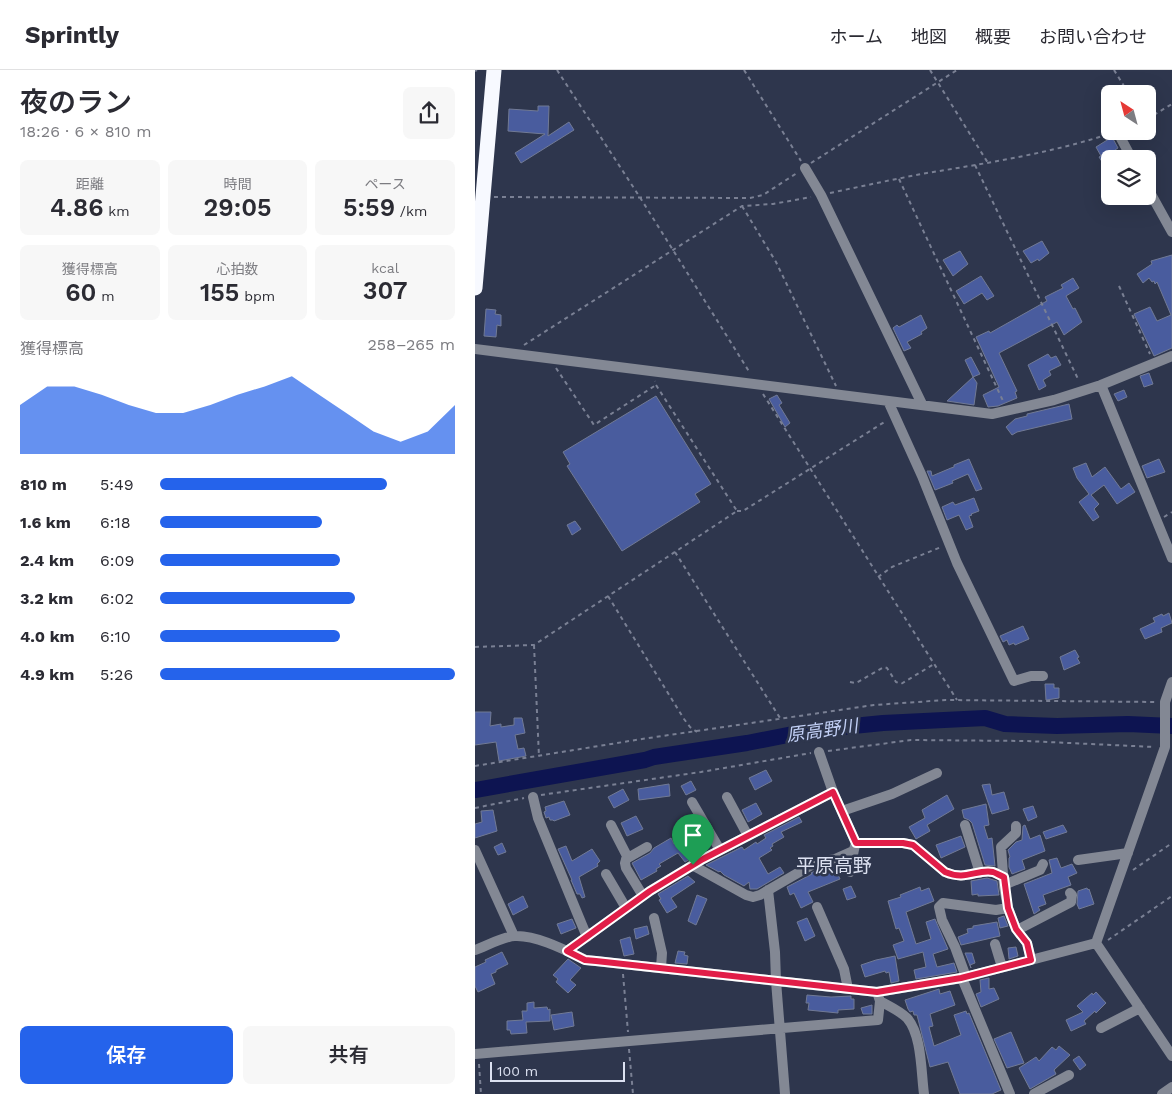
<!DOCTYPE html>
<html lang="ja">
<meta charset="utf-8">
<style>
body{margin:0;font-family:"Work Sans","Noto Sans JP",sans-serif;background:#f7f7f7;color:#2b2b33;height:100vh;display:flex;flex-direction:column;font-size:19px;white-space:nowrap}
*{box-sizing:border-box;margin:0}
p{font-size:16px;color:#7c7c81}
.icon{flex:none;width:28px;height:28px;fill:none;stroke:currentColor;stroke-width:2;stroke-linecap:round;stroke-linejoin:round}
.map{position:relative;flex:1;overflow:hidden}
.drawer{display:flex;flex-direction:column;background:#fff;width:475px}
.drawer>*{flex:none}
.needle{width:32px;rotate:324deg}
.fabs{position:absolute;left:626px;top:15px;display:grid;gap:10px}
.fabs a{display:grid;place-items:center;width:55px;height:55px;border-radius:8px;background:#fff;box-shadow:0 5px 20px #0002;font-size:25px}
.scale{position:absolute;left:15px;bottom:12px;width:135px;box-sizing:border-box;padding-left:5px;border:2px solid #dce1f1;border-top:0;font-size:14px;line-height:18px;white-space:nowrap;color:#dce1f1;-webkit-text-stroke:4px #2e364d;paint-order:stroke}
.pin{position:absolute;display:grid;place-items:center;width:42px;height:42px;color:#fff;margin:-51px -21px;border-radius:50% 50% 50% 0;rotate:-45deg;box-shadow:0 0 5px #0007}
.pin .icon{rotate:45deg}
.round{display:grid;place-items:center;flex:none;width:52px;height:52px;border-radius:8px;background:#f7f7f7}
.summary{display:flex;align-items:center;justify-content:space-between;height:85px;padding:0 20px}
h1{font-size:28px;font-weight:600;line-height:38px}
.stats{display:grid;grid-template-columns:repeat(3,1fr);gap:8px;height:85px;padding:5px 20px}
.stats div{display:grid;align-content:center;border-radius:8px;background:#f7f7f7;text-align:center}
.stats b{font-size:25px;font-weight:600}
.stats small{font-size:14px;font-weight:400}
.stats p{font-size:14px}
.chart{height:140px;padding:10px 20px}
.chart p{display:flex;justify-content:space-between}
.chart svg{width:100%;height:90px;margin-top:5px;fill:#2563eb;opacity:.7}
.action{display:flex;gap:10px;margin-top:auto;padding:10px 20px}
.action a{flex:1;height:58px;border-radius:8px;background:#2563eb;color:#fff;font-size:20px;font-weight:600;line-height:58px;text-align:center}
.action a+a{background:#f7f7f7;color:#2b2b33}
ul{padding:0 20px;list-style:none;font-size:16px}
li{display:grid;grid-template-columns:80px 60px 1fr;align-items:center;height:38px}
li i{height:12px;border-radius:6px;background:#2563eb}
header{display:flex;align-items:center;gap:30px;box-sizing:border-box;height:70px;padding:0 25px;background:#fff;border-bottom:1px solid #e1e1e2}
header strong{font-size:24px}
nav{display:flex;gap:28px;margin-inline-start:auto;font-size:18px}
main{display:flex;flex:1;min-height:0}
.map>svg:first-child{display:block}
</style>
<header>
<strong>Sprintly</strong>
<nav><a>ホーム</a><a>地図</a><a>概要</a><a>お問い合わせ</a></nav>
</header>
<main>
<section class="drawer">
<div class="summary"><div><h1>夜のラン</h1><p>18:26 · 6 × 810 m</p></div><a class="round"><svg class="icon" aria-label="share" viewBox="0 0 24 24"><path d="M12 15V3M7 8l5-5 5 5M5 13v7h14v-7"/></svg></a></div>
<div class="stats">
<div><p>距離</p><b>4.86<small> km</small></b></div>
<div><p>時間</p><b>29:05</b></div>
<div><p>ペース</p><b>5:59<small> /km</small></b></div>
</div>
<div class="stats">
<div><p>獲得標高</p><b>60<small> m</small></b></div>
<div><p>心拍数</p><b>155<small> bpm</small></b></div>
<div><p>kcal</p><b>307</b></div>
</div>
<div class="chart"><p><span>獲得標高</span>258–265 m</p>
<svg viewBox="0 0 160 44" preserveAspectRatio="none"><path d="M0 44V20L10 11L20 11L30 15L40 20L50 24L60 24L70 20L80 15L90 11L100 6L110 15L120 24L130 33L140 38L150 33L160 20V44z"/></svg>
</div>
<ul>
<li><b>810 m</b>5:49<i style="width:77%"></i></li>
<li><b>1.6 km</b>6:18<i style="width:55%"></i></li>
<li><b>2.4 km</b>6:09<i style="width:61%"></i></li>
<li><b>3.2 km</b>6:02<i style="width:66%"></i></li>
<li><b>4.0 km</b>6:10<i style="width:61%"></i></li>
<li><b>4.9 km</b>5:26<i style="width:100%"></i></li>
</ul>
<div class="action"><a>保存</a><a>共有</a></div>
</section>
<div class="map">
<svg width="697" height="1024" viewBox="0 0 697 1024">
<rect width="100%" height="100%" fill="#2e364d"/>
<g fill="none" stroke-linecap="round" stroke-linejoin="round">
<path stroke="#0d1451" stroke-width="16" d="M0,720l170,-30 9,-3 93,-14 66,-13 70,-7 102,-5 20,6 52,2 71,-2 44,2"/>
</g>
<path fill="#495c9e" stroke="#717a95" d="M63,36h11l-1,30 21,-14 5,8 -53,33 -6,-10 30,-19 -37,-3 1,-22 29,2z
M637,67l6,11 -3,2 2,2 -7,4v18l-11,-17 2,-1 -5,-9z
M567,171l7,12 -10,8 -1,-2 -7,4 -8,-12z
M485,181l8,13 -15,12 -10,-16z
M697,185v93l-18,8 -20,-42 16,-7 7,14 14,-6 -14,-33 -2,2 -1,-3 -2,1 -3,-4 -6,5 -6,-9 15,-10 -1,-3z
M506,206l13,20 -7,4 -5,-7 -18,11 -8,-13z
M598,208l6,10 -13,8 7,13 2,-1 7,14 -18,13 -7,-13 -58,31 18,38 -2,1 2,6 -19,8 -10,1 -5,-12 16,-8 -23,-50 13,-6 1,2 55,-31 2,-1 -2,-4 18,-9 -2,-3z
M11,239l10,1 -1,4 6,1v11l-4,-1 -1,12 -12,-1z
M446,245l6,13 -6,4 1,2 -15,8 4,6 -7,3 -11,-23 4,-3 2,2z
M573,284l3,4 5,-2 5,9 -12,6 2,4 -8,5 3,6 -7,4 -11,-25z
M496,287l9,17 -7,3 -8,-17z
M674,303l4,11 -9,3 -4,-11z
M498,307l4,6 -3,22 -27,-4z
M649,320l3,7 -9,4 -4,-7z
M302,325l5,8 -3,2 11,18 -5,4 -16,-28z
M181,326l55,88 -16,10 5,8 -78,49 -55,-85 3,-2 -7,-12z
M594,334l3,15 -55,13 -5,3 -6,-8 9,-8 12,-3v-2z
M494,389l13,30 -6,2 -8,-17 -16,7 1,2 -18,7 -8,-19h4l1,5 19,-8 3,-1v-2z
M684,389l6,13 -18,6 -5,-12z
M611,393l6,14 13,-10 16,22 8,-6 6,9 -18,12 -13,-19 -13,10 8,9 -5,5 5,8 -6,4 -14,-19 10,-8 -12,-16 -4,-10z
M499,428l5,13 -8,3 1,1 -3,1 4,11 -7,3 -7,-15 -12,5 -5,-13 11,-5 2,3z
M100,451l6,8 -9,6 -5,-10z
M694,543l3,10 -11,5 1,4 -17,7 -5,-10 15,-7 -2,-4 9,-4 1,2z
M548,556l6,13 -14,6 -1,-2 -5,2 -2,-5 -4,2 -3,-6z
M600,580l4,7 -2,1 3,5 -16,7 -4,-13z
M570,614h9v4h5v10l-13,2z
M0,642h16l-1,14 11,-2v3l13,-2v-7h8l3,15 -10,2 3,14 6,-1 2,8 -27,5 -3,-19 -21,3z
M291,700l6,11 -17,9 -6,-12z
M216,711l5,9 -10,5 -5,-9z
M194,714l1,12 -31,4 -1,-11z
M515,714l2,11 12,-3 5,17 -17,5 -10,-29z
M148,719l6,11 -15,8 -6,-11z
M472,725l7,14 -27,16 3,6 -14,8 -7,-12 16,-9 -3,-8z
M89,731l6,14 -16,6 -1,-1h-3l-1,-3 -3,1 -2,-6 2,-1 -1,-4z
M281,733l6,11 -14,8 -6,-12z
M511,734l3,21 -5,1 4,13 4,-1 3,28 -10,-1 -13,-42 -3,-3 -5,-2 -2,-8z
M558,736l4,11 -9,4 -5,-12z
M18,740l4,21 -22,7v-14l7,-2 -1,-11z
M161,746l7,13 -16,7 -6,-13z
M324,747l3,5 -21,10 3,5 -12,7 1,2 -3,2 2,2 -13,8 9,16 12,-7 4,6 -27,16h-7l-1,-7 -5,4 -20,-11 -4,-4 -1,1 -13,-7 36,-18 2,3 12,-8 1,2 9,-6 -2,-3z
M550,755l5,14 10,-4 5,16 -23,9 3,9 -13,5 -3,-7v-9l1,-1 -2,-7 8,-8 6,-2 1,-14z
M588,755l4,7 -21,7 -3,-7z
M217,764l10,18 -17,10 -7,-9 -19,11 2,2 -5,3 1,2 -16,9 -9,-17 18,-10 4,-5 17,-10 3,6z
M486,766l4,11 -24,11 -5,-13z
M27,773l4,9 -8,3 -4,-8z
M91,776l6,15 20,-12 8,12 -3,3 1,2 -19,11 6,20 -3,1 -2,-4h-3l-6,-14h1l-14,-31z
M582,788l4,10 11,-4 5,9 -9,4 3,8 -28,10 3,9 -8,3 2,3 -6,4 -10,-30 28,-11 -3,-13z
M359,796l6,13 -32,13 5,10 -12,6 -7,-15 -4,2 -3,-8 25,-13 -1,-1 4,-2z
M213,806l7,6 -24,16 6,9 -10,6 -8,-13 2,-1 -3,-5z
M512,808l10,3 2,14 -21,1v-2l-6,1 -1,-14z
M376,816l5,11 -9,3 -4,-11z
M445,817l1,4 8,-3 5,13 -28,11 10,32 15,-5 -5,-17 9,-3 13,30 -15,5 4,13 17,-4 3,9 -41,7 -2,-9 12,-3 -3,-15 -25,7 -5,-14 11,-4 -5,-13 -3,1 -8,-28 13,-4 -1,-2z
M612,818l1,2 1,-1 5,15 -15,5 -2,-5 1,-13z
M222,825l10,4 -11,26 -8,-4z
M48,826l5,11 -15,8 -5,-11z
M529,846l4,10 -8,2 -2,-10z
M332,848l8,18 -10,5 -8,-19z
M97,849l4,9 -15,6 -4,-10z
M522,852l3,14 -39,9 -3,-8 10,-4 -1,-4 6,-1v-2z
M172,856l2,8 -13,5 -2,-10z
M155,867l4,17 -10,2 -4,-16z
M541,877l2,9 -9,3 -1,-11z
M203,881l7,1 -1,3 4,1 -1,8 -12,-1z
M27,882l6,12 -12,6v2l-5,2 4,10 -17,8 -3,-6v-19l11,-5 -1,-2z
M490,883h7l3,10 -5,2 1,3z
M420,886l4,25 -8,2 -2,-11 -3,1 -1,-2 -20,6 -4,-12 15,-5z
M93,889l13,9 -11,12 6,5 -8,8 -12,-11 2,-3 -5,-4z
M514,908v11l5,-1 5,11 -18,8 -5,-13 5,-2 -1,-12z
M464,919l1,5 10,-3 5,14 -25,9 3,12 -4,1 5,19 27,-11 -7,-20 12,-4 1,3 2,-1 32,77 -9,4h-32l-12,-32 -18,5 -13,-52h-3l-1,-4 -3,1 -2,-3 -3,-9z
M621,922l10,11 -10,10 -1,-2 -11,10 2,3 -15,7 -5,-11 17,-8 -6,-6 15,-13 1,2z
M332,925l24,2 20,-1v3h3v10l-16,1v3l-30,-3 1,-7h-3z
M59,932v6l13,-1 1,3 2,-1v12l-24,1 1,11 -16,1 -1,-4h-3v-9l16,-1 -1,-9h5v-8z
M397,935v9h-9l-2,-6z
M97,942l2,14 -20,4 -3,-15z
M536,962l13,31 -17,5 -13,-29z
M584,976l11,9 -16,15 2,4 -26,15 -11,-21 17,-11 3,4 13,-14 4,3z
M604,986l7,9 -6,5 -7,-10z"/>
<g fill="none" stroke-linecap="round" stroke-linejoin="round">
<path stroke="#7a8094" stroke-width="2" stroke-dasharray="4 4" stroke-linecap="butt" d="M82,0l84,129 109,174
M269,0l57,91
M455,0l58,93
M639,0l15,24
M0,1l2,-1
M672,49l25,-15
M336,93l146,-93
M500,95l104,216
M424,109l105,224
M355,123c33,-7 65,-14 97,-20 62,-10 123,-20 182,-39
M19,127l256,1 13,-3 34,-22
M267,136l34,56 60,124
M644,216l31,68
M49,275l218,-139 31,-2 38,-7
M81,298l38,57 62,-40
M288,324l194,306
M262,441h6l143,-90
M689,447l8,-5
M200,482l105,166
M403,507l14,-10 49,-20
M133,526l76,123 6,8 7,5
M59,575l5,112
M0,577l59,-2 203,-134 -81,-126 -1,-4
M375,612l6,1 28,-16 3,1 9,14 5,2 33,-20
M353,681l83,-11 115,1 129,6
M0,696l167,-27 232,-34 72,-5 211,2
M66,725l160,-23 110,-19
M0,738l49,-10
M658,800l39,-27
M633,870l64,-44
M148,904l5,58
M154,979l4,45
M4,994l2,30"/>
<path stroke="#838894" stroke-width="10" d="M642,61l15,28
M330,98l16,27 101,209
M672,117l25,45
M0,279l517,65 62,-14 47,-15 71,-29
M626,315l71,173
M413,331l34,75 35,87 57,118 17,-5h12
M344,682l14,40 23,51
M58,727l5,21 49,119
M252,727l21,39
M217,732l28,48
M367,741l50,-17 45,-21
M136,755l16,31 -2,7 1,5 17,28
M490,755l15,48
M541,756v7l-15,14 3,40 4,21 8,21 11,14 4,17
M0,780l39,86
M151,789l21,-12
M603,790l50,-7
M217,795l54,30 7,2 7,-2 55,-32 20,-4 18,-8
M375,802c3,-10 2,-19 6,-29h47l10,2 32,27c21,9 31,-3 48,0 3,1 8,4 11,5
M131,804l20,34
M529,815l36,-15 3,-6
M293,820l7,62 1,29 9,113
M342,837l27,62 4,20
M179,848l8,35 -1,15
M542,860l54,-28 1,-7 -2,-2
M621,873l76,113
M520,874l7,23
M0,880c11,-4 30,-14 40,-14 22,-1 52,15 71,24l291,32 85,-14 134,-35 69,-196v-45l7,-20
M92,881l83,-60 53,-32 130,-67
M491,907l-11,-30 -13,-27 -3,-13 4,-4 53,7 12,-2
M487,908l48,116
M405,931c9,5 20,10 27,17 15,17 14,54 17,76
M626,958l39,-20
M0,984l403,-34 2,-19 -3,-9
M559,1024l35,-19
M687,1024l10,-7"/>
<path stroke="#f7f9ff" stroke-width="15" d="M0,218l19,-218"/>
</g>
<g fill="none" stroke-linecap="round" stroke-linejoin="round">
<defs>
<path id="route" d="M358,722l23,51h47l10,2 32,27c21,9 31,-3 48,0 3,1 8,4 11,5l4,31 8,21 11,14 4,17 -70,18 -84,14 -281,-31 -11,-1 -18,-9 83,-60 53,-32z"/>
</defs>
<use href="#route" stroke="#fff" stroke-width="10"/>
<use href="#route" stroke="#e11d48" stroke-width="6"/>
</g>
<g text-anchor="middle" dominant-baseline="central" stroke-width="5" stroke-linejoin="round" paint-order="stroke">
<g font-size="18" font-style="italic" fill="#c1cff5" stroke="#2e364d">
<text transform="translate(347 660) rotate(-8)">原高野川</text>
</g>
<g font-size="19" fill="#dce1f1" stroke="#2e364d">
<text x="359" y="795">平原高野</text>
</g>
</g>
</svg>
<div class="fabs">
<a><svg class="needle" viewBox="-14 -14 28 28"><path d="M0-13l5 13h-10z" fill="#e53935"/><path d="M0 13l5-13h-10z" fill="#7c7c81"/></svg></a>
<a><svg class="icon" aria-label="layers" viewBox="0 0 24 24"><path d="M12 4l9 5-9 5-9-5zM3 14l9 5 9-5"/></svg></a>
</div>
<div class="scale">100 m</div>
<div class="pin" style="left:218px;top:795px;background:#1e9e55"><svg class="icon" aria-label="arrive" viewBox="0 0 24 24"><path d="M6 21V4h12l-3 4 3 4H6"/></svg></div>
</div>
</main>
